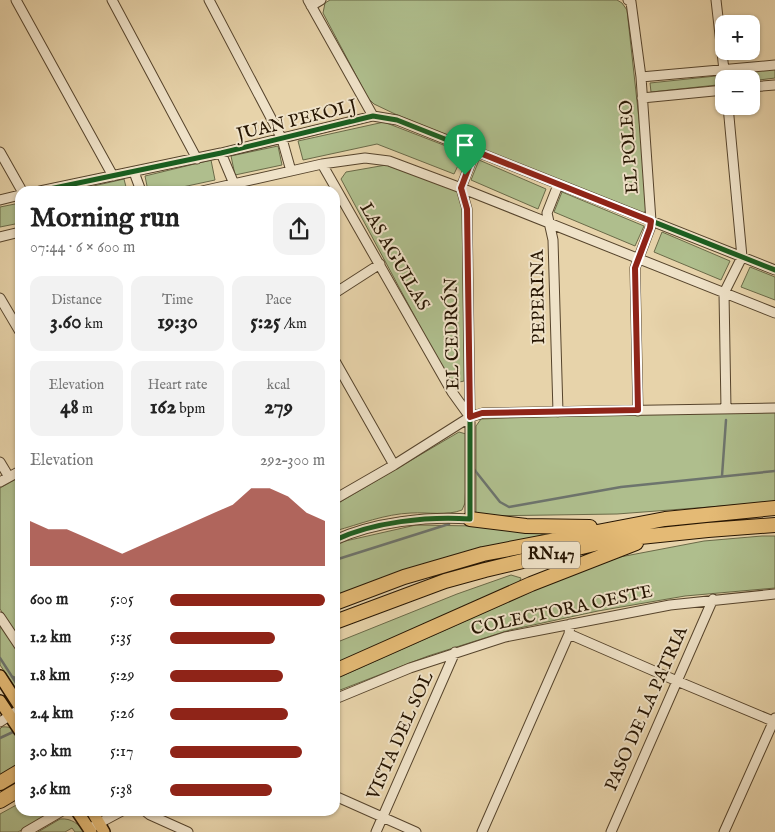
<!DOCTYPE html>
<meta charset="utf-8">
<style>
body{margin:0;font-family:"IM FELL English",serif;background:#f2f2f2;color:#222;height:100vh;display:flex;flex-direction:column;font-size:19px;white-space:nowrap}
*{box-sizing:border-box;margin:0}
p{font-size:16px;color:#767676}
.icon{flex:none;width:28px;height:28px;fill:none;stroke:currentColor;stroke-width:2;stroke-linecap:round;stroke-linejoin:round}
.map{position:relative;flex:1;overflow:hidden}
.drawer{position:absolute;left:15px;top:186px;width:325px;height:630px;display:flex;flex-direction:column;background:#fff;border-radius:15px;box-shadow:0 1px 4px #0004}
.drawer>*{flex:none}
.controls{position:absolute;left:715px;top:15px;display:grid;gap:10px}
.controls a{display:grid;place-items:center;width:45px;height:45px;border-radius:10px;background:#fff;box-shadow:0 1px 4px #0004;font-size:25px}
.pin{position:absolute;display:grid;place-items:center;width:42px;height:42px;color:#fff;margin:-51px -21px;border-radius:50% 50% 50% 0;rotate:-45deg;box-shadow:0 0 5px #0007}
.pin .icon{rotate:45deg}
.round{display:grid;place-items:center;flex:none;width:52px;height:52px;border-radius:15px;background:#f2f2f2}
.summary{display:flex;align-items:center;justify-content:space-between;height:85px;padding:0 15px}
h1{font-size:28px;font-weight:700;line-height:38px}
.figures{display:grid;grid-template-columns:repeat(3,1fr);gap:8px;height:85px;padding:5px 15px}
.figures div{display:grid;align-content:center;border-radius:12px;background:#f2f2f2;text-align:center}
.figures b{font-size:21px;font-weight:700}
.figures small{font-size:14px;font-weight:400}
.figures p{font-size:14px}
.chart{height:140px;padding:10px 15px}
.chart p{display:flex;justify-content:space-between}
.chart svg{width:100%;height:90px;margin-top:5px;fill:#8f2418;opacity:.7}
ul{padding:0 15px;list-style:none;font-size:16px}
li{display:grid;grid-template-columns:80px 60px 1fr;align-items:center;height:38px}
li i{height:12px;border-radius:6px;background:#8f2418}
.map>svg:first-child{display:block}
</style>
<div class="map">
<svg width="775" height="832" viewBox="0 0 775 832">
<rect width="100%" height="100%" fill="#e7d3aa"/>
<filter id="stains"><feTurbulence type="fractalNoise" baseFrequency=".004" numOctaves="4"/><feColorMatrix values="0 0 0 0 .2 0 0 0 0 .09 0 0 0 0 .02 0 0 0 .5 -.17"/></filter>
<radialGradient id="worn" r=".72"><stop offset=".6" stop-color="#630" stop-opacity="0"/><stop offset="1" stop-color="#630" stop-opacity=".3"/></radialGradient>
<path fill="#afbe8d" stroke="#6a6a48" d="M330,0h287l5,3 5,7 21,192 -3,10 -5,1 -245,-99 -21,-10 -6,-6 -45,-85 2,-10z
M775,69v9l-24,3v-2h-15l-1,-6z
M716,76l1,9 -66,7 -1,-9z
M384,122l80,31 -10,21 -77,-30 -74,16 -5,-19z
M278,146l4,19 -47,10 -4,-19z
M211,160l4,20 -51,11h-16l-3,-15z
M479,160l67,29 -8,20 -67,-29z
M386,165l67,24 6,5 3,5 2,182 -13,3 -110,-205 5,-7z
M124,179l3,12h-55z
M562,192l82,34 -9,20 -81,-34z
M20,203v20l-20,4v-20z
M662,232l68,29 -9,19 -67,-28z
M750,267l25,10v23l-34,-13z
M775,412v90l-158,12 -133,2 -8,-3v-87l5,-7 85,-3z
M459,432l7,2 2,6 -3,63 -3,7c-15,6 -34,2 -51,3 -26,1 -51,11 -76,18v-26z
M20,477v162l-20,-30v-121z
M416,525l60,1 107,6 -248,65v-52l6,-3z
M762,536h13v52l-90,8 -87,15 -88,19 -82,26 -93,36v-13l218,-97 67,-25 84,-16z
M511,575l10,3 -3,7 -183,82v-24l122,-49z
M0,624l20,30v40l-20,-29z
M2,727c9,-1 14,3 18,10v28l-20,12v-48z
M20,803v8h34l-36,21h-18v-18z
M60,819c12,-1 18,5 25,13h-10l-3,-4 -7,4h-27z"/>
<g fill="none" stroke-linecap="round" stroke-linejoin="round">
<path stroke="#6d746d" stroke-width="2.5" d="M473,468l27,34 9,5 112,-20 154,-16
M722,476l4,-56
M335,560l114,-36
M0,658l20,31
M13,677l7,3
M0,738l13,-6"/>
<defs>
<path id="minor" d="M16,0l97,176
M112,0l85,159
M209,0l73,139 9,32
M308,0l65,116
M628,0l3,2 10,75 10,144 -1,7 -15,40 3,143
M716,0l9,79
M311,6l10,-6
M641,77l134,-12
M751,87l24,-2
M642,98l82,-8
M0,152l22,39
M221,153l16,38
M322,164l130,228 18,25
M134,172l7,19
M40,191l181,-38 152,-37 24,4 378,150
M202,191l120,-27 43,-6 24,3 72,27 314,125
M0,200l20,-5
M0,237l20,-5
M335,293l45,-29
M0,298l20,34
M335,361l59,104
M726,409l-2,-116 18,-36 -14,-151
M558,412l-5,-172 -6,-27 11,-28
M0,462l9,15
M0,482l20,-11
M335,499l59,-34 76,-48 13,-4 292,-5
M335,540c38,-18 93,-24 135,-21v-102l-3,-208 -6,-21 14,-37
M0,617l20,30
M569,634l108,47 98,41
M335,699l75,-31 95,-31 165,-32 105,-11
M0,722l20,-13
M335,796l81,36
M145,811l5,4 38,17
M94,826l28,-15
M26,832l36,-21
M376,832l79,-180
M482,832l87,-198 1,-10
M611,832l102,-233
M724,832l51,-114"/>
<path id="major" d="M0,676l20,31
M0,701l20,30
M77,811l14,21
M92,811l12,21"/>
<path id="highway" d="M470,519l56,7 64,1
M335,603l69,-26 79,-23 182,-35 110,-11
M335,622l110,-41 40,-11 126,-30 97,-10 67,-5
M335,671l196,-87 105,-41
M0,783l20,-12
M0,801l20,-12"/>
</defs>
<use href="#minor" stroke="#56442c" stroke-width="11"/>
<use href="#major" stroke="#261502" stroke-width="14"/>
<use href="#highway" stroke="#261502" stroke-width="16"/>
<use href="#minor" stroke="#efe2c8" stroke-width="9"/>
<use href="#major" stroke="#e4ba75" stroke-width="11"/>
<use href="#highway" stroke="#e4ba75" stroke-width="14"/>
<defs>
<path id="cycleway" d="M40,191l181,-38 152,-37 24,4 378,150
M335,540c38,-18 93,-24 135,-21v-102l-3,-208 -6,-21 14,-37"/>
</defs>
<use href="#cycleway" stroke="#efe2c8" stroke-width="8"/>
<use href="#cycleway" stroke="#1b5e20" stroke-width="5"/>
</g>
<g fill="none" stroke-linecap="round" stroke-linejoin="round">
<defs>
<path id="route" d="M475,151l176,70 -1,7 -15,40 3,142 -156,3 -12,4 -3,-208 -6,-21z"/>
</defs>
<use href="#route" stroke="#fff" stroke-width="10"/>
<use href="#route" stroke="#8f2418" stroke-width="6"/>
</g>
<g text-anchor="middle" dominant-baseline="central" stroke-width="4" stroke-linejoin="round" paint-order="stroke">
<rect fill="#efe2c8" stroke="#62523d" stroke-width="1" x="522" y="541.5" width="58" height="27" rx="4"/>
<g font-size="16" font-weight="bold" fill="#261502">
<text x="551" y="555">RN147</text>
</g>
<g font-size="18" fill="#261502" stroke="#efe2c8">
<text transform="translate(297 121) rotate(-14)">JUAN PEKOLJ</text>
<text transform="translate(630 147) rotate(-94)">EL POLEO</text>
<text transform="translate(394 257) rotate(60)">LAS AGUILAS</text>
<text transform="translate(539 297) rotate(-91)">PEPERINA</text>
<text transform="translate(453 334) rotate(-91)">EL CEDRÓN</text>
<text transform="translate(562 611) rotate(-12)">COLECTORA OESTE</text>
<text transform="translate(647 709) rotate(-66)">PASO DE LA PATRIA</text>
<text transform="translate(401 736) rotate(-66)">VISTA DEL SOL</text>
</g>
</g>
<rect width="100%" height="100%" filter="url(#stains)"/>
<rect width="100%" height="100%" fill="url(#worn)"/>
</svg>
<div class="controls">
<a>+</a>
<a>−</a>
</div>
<div class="pin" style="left:465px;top:175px;background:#1e9e55"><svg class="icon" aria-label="arrive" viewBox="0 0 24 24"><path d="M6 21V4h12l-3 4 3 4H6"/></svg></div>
<section class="drawer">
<div class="summary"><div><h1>Morning run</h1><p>07:44 · 6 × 600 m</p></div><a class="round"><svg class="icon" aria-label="share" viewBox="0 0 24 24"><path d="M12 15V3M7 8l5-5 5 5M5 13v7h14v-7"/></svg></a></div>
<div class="figures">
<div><p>Distance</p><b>3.60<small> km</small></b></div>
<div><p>Time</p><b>19:30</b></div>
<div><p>Pace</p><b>5:25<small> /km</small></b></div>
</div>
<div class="figures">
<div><p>Elevation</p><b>48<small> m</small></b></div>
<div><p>Heart rate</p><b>162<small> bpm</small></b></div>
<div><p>kcal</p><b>279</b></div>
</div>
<div class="chart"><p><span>Elevation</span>292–300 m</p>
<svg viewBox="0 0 160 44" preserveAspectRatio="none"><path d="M0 44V22L10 26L20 26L30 30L40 34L50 38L60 34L70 30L80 26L90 22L100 18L110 14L120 6L130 6L140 10L150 18L160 22V44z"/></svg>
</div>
<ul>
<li><b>600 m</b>5:05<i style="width:100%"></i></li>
<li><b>1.2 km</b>5:35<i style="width:68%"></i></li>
<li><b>1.8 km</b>5:29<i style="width:73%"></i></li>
<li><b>2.4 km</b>5:26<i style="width:76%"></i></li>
<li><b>3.0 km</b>5:17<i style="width:85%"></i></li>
<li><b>3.6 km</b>5:38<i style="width:66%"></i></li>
</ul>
</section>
</div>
